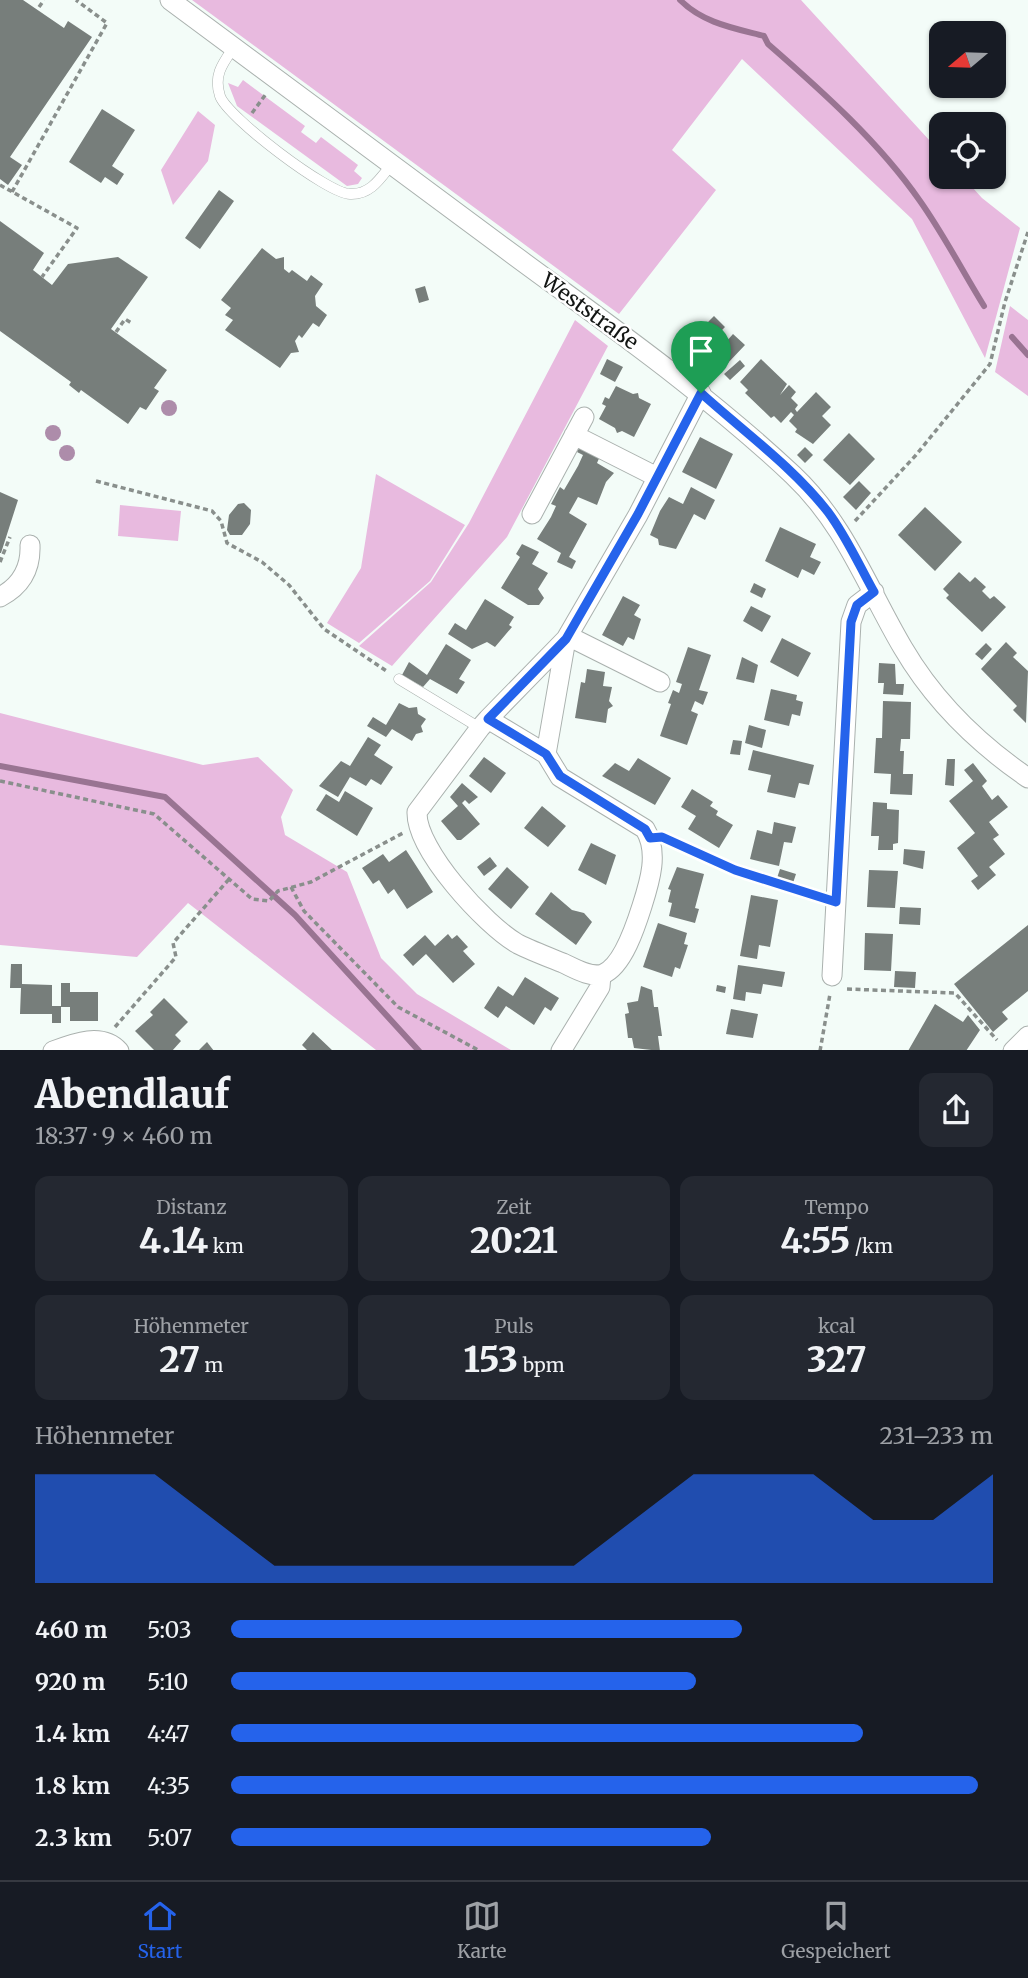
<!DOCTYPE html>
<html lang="de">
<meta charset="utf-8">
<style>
body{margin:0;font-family:Merriweather,serif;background:#242831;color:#f1f3f6;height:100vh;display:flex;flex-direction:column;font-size:26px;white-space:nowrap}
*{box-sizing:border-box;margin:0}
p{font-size:23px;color:#9ea1a6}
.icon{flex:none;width:38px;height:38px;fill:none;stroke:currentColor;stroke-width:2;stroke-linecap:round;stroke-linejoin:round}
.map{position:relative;height:1050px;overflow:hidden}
.details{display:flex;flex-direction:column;background:#171b24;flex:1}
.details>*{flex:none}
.needle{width:46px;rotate:251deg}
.tools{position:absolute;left:929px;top:21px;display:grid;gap:14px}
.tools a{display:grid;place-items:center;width:77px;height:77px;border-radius:14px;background:#171b24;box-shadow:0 2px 5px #0004;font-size:35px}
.pin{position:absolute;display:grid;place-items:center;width:60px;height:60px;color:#fff;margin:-72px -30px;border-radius:50% 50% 50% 0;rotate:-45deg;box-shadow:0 0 7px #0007}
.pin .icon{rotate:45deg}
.round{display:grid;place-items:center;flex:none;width:74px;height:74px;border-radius:14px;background:#242831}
.headline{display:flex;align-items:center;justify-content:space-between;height:119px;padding:0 35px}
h1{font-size:38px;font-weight:800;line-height:52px}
.metrics{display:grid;grid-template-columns:repeat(3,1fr);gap:10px;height:119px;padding:7px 35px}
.metrics div{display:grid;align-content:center;border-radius:14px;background:#242831;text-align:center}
.metrics b{font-size:35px;font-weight:800}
.metrics small{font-size:19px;font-weight:400}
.metrics p{font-size:19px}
.chart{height:196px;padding:14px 35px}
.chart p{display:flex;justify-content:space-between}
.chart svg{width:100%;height:126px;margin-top:7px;fill:#2563eb;opacity:.7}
ul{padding:0 35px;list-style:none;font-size:23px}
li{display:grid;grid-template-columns:112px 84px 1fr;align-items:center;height:52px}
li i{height:18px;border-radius:9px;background:#2563eb}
.tabs{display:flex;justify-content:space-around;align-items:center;height:98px;border-top:2px solid #363941;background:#171b24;font-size:19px;color:#9ea1a6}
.tabs a{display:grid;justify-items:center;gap:4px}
.tabs .on{color:#2563eb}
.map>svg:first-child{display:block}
</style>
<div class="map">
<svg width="1028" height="1051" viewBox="0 0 1028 1051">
<rect width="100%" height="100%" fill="#f3fcf8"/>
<path fill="#e8badf" d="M192,0h609l140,153 1,24h21l19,21 38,30 -35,130 -73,-139 -170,-160 -70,91 44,40 -97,124z
M243,80l62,46 -4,6 15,11 5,-6 37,28 -4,6 8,7 -4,6 -11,2 -110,-80 -9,-23 10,4z
M198,111l17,14 -7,36 -35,44 -12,-35z
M1010,306l18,14v76l-33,-24z
M575,320l33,26 -101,191 -115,129 -33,-20 72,-64 38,-59z
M376,474l89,51 -35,56 -71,62 -32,-20 34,-55z
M120,505l61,6 -3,30 -60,-5z
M0,713l203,52 55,-8 35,33 -12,27 4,18 62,37 34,86 36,36 94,56h-135l-188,-147 -51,54 -137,-12z"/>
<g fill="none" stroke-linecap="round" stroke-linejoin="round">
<path stroke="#997492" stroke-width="6" d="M680,0c23,23 53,28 84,36l4,8c54,47 111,98 152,157 24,34 43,71 64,105
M1012,337l16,18
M0,766l165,31 130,118 124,136"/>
</g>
<path fill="#777e7b" d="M0,0h23l41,28 4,-7 24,16 -82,120 12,8 -14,20 -8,-6z
M102,109l33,21 -23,36 12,8 -7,11 -12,-8 -4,6 -32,-21z
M219,190l15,11 -34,48 -15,-11z
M0,221l44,32 -11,17 19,15 16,-21 50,-7 30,20 -37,52 56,41 -13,18 5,3 -13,19 -6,-3 -12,17 -47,-34 -2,3 -10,-8 2,-3 -71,-51z
M262,248l14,11 8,-2v12l5,4 3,-3 15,11 4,-6 12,9 -8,12 1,10 11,9 -8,12 -6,-4 -11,15 -3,-3 -4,6 4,11 -8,1 -11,15 -55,-38 8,-10 -8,-5 6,-7 -10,-8z
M425,286l4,14 -10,3 -4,-14z
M714,316l11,11 -7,7 8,8 7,-8 12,11 -18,19 -31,-30z
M607,359l16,8 -8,15 -15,-8z
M761,359l26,25 -7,11 9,-10 7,7 -5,6 7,7 -3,4 2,3 19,-20 15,15 -9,9 9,9 -18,19 -18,-12 2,-3 -8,-8 5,-6 -3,-3 -10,11 -7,-7 -3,2 -26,-25 3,-3 -8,-8z
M707,360l9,7 -10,11 -8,-8z
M740,360l5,6 -15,14 -6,-6z
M616,386l17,8 5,-1 1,5 12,6 -17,33 -12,-6 -5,2 -2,-5 -16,-9 7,-13 -4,-2 3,-7 4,2z
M849,433l26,26 -25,26 -27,-25z
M700,437l33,17 -17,35 -34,-17z
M581,444l20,10 -4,9 17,10 -8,9 -9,23 -19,-8 -9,16 18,11 -18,33 7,4 -4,8 -15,-7 4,-9 -24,-14 14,-22 5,-11 -5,-2 9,-17 4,3 14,-24 5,-11 -6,-3z
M805,447l8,8 -8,8 -8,-8z
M859,481l12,12 -15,17 -13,-13z
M691,487l24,13 -10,20 -11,-6 -18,35 -17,-4 -1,-6 -8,-4 10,-24 9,-14 14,7z
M0,492l18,8 -17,53h-1z
M244,503l7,7 -1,14 -8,11h-12l-3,-5 2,-15 9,-11z
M925,507l37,35 -27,29 -37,-36z
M780,527l36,17 -6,13 11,5 -7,13 -12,-6 -4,9 -33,-17z
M522,544l17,8 -7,12 16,9 -10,16 6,9 -5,7h-11l-27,-17 19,-31 -4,-3z
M959,572l11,10 5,-5 11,10 -4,4 8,8 4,-3 12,11 -24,25 -36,-34 3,-3 -6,-6z
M754,583l12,6 -4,9 -12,-6z
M623,596l17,9 -6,10 7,4 -7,21 -6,-3 -5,9 -21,-11z
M485,599l29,18 -5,8 3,2 -17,20 -8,-5 -15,7 -24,-15 7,-11 11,7z
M751,606l20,10 -9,16 -19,-11z
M782,638l29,15 -13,24 -28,-15z
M1006,642l11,11 -4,4 15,14 -2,52 -13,-13 4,-4 -36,-37z
M986,643l6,6 -10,11 -7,-6z
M446,644l25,16 -12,19 6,3 -8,12 -27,-15 -7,8 -21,-12 7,-13 18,13z
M688,647l23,8 -12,35 9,2 -5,13 -8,-4 -4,10 7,3 -11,31 -27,-9 11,-32 -3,-1 5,-13 6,3 3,-9 -6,-2z
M742,657l16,8 -4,18 -18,-4z
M879,663l16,1 1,20h8l-1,11 -20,-1 1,-11h-6z
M587,669l18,3 -2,14 9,1 -3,14 4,5 -5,3 -2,14 -31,-5 6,-36 4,1z
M771,689l26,6 -1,5 7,2 -3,14 -8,-2 -3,12 -25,-6z
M883,701l28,1 -1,37h-9l-1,12h4l-1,23h10l-1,21 -22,-1 1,-20 -17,-1 2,-35h6z
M399,703l10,5 8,-1 1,7 8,5 -5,7 2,6 -7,2 -4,7 -20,-12 -6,8 -19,-11 6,-9 13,8z
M749,725l17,5 -4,18 -17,-5z
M368,737l13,8 -7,10 19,12 -12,18 -10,-6 -5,7 -16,-9 -12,20 -19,-11 22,-25 9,5z
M733,740l9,1 -2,14 -10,-1z
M753,750l61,15 -5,20 -10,-2 -4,15 -28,-6 4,-17 -23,-5z
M484,757l22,16 -15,20 -22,-17z
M638,758l33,20 -16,27 -53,-29 13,-13 14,8z
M947,759h8l-1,27 -9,-1z
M973,763l14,18 -5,5 10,14 6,-5 10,12 -19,15 10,13 -6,4 12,15 -16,13 7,8 -18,15 -7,-9 7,-5 -21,-28 18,-15 -26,-32 24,-20 -9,-11z
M462,783l16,14 -9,7 -4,-4 -3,3 18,21 -19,16h-4l-16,-19 17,-15 -8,-9z
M692,789l21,13 -3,4 8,5 -2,4 17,10 -14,23 -31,-19 8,-13 -15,-9z
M345,791l28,17 -16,28 -41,-26 10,-16 13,8z
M873,802l14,1v6l12,1 -1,33 -5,1v6h-15l1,-14h-8z
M542,806l24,20 -18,21 -24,-19z
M774,822l22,5 -4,16 -8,-1 -5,24 -29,-7 7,-29 15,4z
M591,843l25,12 -10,30 -28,-15z
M904,849l21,2 -2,18 -20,-5z
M406,850l27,42 -26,17 -13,-20 -6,5 -9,-14 -6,4 -11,-16 21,-14 6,8z
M490,857l7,9 -13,10 -7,-9z
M507,867l22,20 -18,22 -23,-20z
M677,867l27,7 -9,34 4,1 -4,14 -26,-7 3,-13 -4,-1 3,-12 -3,-1z
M780,869l16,5 -3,9 -16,-5z
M869,870l29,1 -3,37 -28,-1z
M551,892l21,18 12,3 8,9 -16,23 -41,-31z
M751,895l27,5 -8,47 -11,-2 -2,14 -17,-3z
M900,907l21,1 -1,17 -21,-1z
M658,923l29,10 -3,11 4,1 -8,24 -5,-2 -3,10 -29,-10z
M1028,925v66l-26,21 6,7 -15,13 -39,-48z
M865,933l28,1 -2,37 -27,-1z
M448,934l4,5 5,-4 11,12 -5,4 12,13 -22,19 -27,-29 -13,12 -10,-11 22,-20 10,11z
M11,964h11v20l30,1v21h9v-23h9v9h28v29h-28v-14h-9v16h-9v-9h-32l1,-26h-11z
M738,965l47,7 -3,15 -19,-3 -2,10 -15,-2 -1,9 -12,-2z
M895,971l21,1 -1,16 -21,-1z
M525,977l34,21 -8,13 -6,-4 -11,18 -28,-19 -8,12 -14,-10 14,-22 15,10z
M717,985l9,2 -1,6 -9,-2z
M641,986l11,4 2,17h4l4,29h-4l2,15 -26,-3 -2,-10h-4l-3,-24 4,-1 -2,-10 11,-2z
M164,998l24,24 -13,13 6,6 -9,10h-17l-20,-20 18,-16 -3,-3z
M935,1004l28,18 5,-7 12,15 -14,21h-58z
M731,1009l27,5 -5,24 -27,-4z
M313,1032l20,19h-25l-6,-6z
M207,1042l7,9h-16z"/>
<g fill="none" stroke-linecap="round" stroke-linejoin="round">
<defs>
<path id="lane" d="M234,47c-11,16 -21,28 -14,49 7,21 108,98 130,98 20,1 30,-15 41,-29
M399,679l81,49
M651,838l11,-1 18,8"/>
<path id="street" d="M170,0c115,85 230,171 345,256 95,70 192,138 278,219 52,49 74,112 110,173 31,53 74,95 125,130
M574,435l83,42
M532,514l52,-97
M0,597c21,-11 31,-28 30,-52
M568,636l92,46
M488,719l58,35 14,23 85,52c14,23 5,52 -3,77 -6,19 -19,60 -39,68 -13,4 -29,-6 -40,-11 -15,-6 -31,-12 -45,-19 -33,-19 -102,-94 -101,-132l63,-84 8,-9 78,-80 72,-124 63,-122
M546,754l20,-115
M832,976l19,-354 6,-17 17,-13
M53,1051c21,-8 49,-19 66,0
M561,1051l39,-64 1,-12
M1013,1051l15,-15"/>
</defs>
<use href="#lane" stroke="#aab1ae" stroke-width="11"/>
<use href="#street" stroke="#aab1ae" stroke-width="21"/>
<path stroke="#898f8c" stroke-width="3.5" stroke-dasharray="5 3.5" stroke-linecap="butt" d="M39,7l5,-7
M252,113l14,-19
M0,185l77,43 -35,49
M12,192l95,-169 -31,-23
M116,332l9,-13 8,5
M96,481l116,30 9,10 6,22 35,19 27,23 35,44 64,43
M855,521l61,-66 74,-91 15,-62 23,-70
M0,562l10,-25
M0,781l154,33 98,85 17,2 9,-10 33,-9 92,-49
M693,851l42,19 82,26
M291,887l13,24 94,96 82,44
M847,989l108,4 42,47
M115,1027l61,-70 -3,-14 57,-65
M820,1051l10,-57"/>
<use href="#lane" stroke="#fff" stroke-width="10"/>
<use href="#street" stroke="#fff" stroke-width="19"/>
</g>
<g fill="#ad8caa">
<circle cx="169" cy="408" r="8"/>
<circle cx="53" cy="433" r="8"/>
<circle cx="67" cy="453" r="8"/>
</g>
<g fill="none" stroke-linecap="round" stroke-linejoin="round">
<defs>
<path id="route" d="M701,393c42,38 92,74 127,119 18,24 31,53 46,80l-17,13 -6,17 -15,280 -101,-32 -73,-33 -12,1 -5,-9 -85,-53 -14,-22 -58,-35 78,-80 72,-125z"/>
</defs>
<use href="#route" stroke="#fff" stroke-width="14"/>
<use href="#route" stroke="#2563eb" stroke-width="9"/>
</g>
<g text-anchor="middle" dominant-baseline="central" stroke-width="5" stroke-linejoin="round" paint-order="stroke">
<g font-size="21" fill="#121513" stroke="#fff">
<text transform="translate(590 311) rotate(36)">Weststraße</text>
</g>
</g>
</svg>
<div class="tools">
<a><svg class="needle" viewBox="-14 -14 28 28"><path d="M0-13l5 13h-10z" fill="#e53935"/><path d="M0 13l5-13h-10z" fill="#9ea1a6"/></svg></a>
<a><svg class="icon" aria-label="locate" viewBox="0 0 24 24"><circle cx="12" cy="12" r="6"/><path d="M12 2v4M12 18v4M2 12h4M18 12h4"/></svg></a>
</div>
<div class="pin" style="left:701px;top:393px;background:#1e9e55"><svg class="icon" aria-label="arrive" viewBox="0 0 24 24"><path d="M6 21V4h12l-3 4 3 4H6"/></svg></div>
</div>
<section class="details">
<div class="headline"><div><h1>Abendlauf</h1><p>18:37 · 9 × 460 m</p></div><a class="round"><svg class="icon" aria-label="share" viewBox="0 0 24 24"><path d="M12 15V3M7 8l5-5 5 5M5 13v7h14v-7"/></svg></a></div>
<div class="metrics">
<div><p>Distanz</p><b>4.14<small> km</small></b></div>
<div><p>Zeit</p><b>20:21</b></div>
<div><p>Tempo</p><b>4:55<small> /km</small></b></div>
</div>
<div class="metrics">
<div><p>Höhenmeter</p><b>27<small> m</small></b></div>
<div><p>Puls</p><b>153<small> bpm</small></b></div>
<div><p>kcal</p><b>327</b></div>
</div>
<div class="chart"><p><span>Höhenmeter</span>231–233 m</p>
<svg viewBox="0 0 160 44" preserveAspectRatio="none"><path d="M0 44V6L10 6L20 6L30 22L40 38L50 38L60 38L70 38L80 38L90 38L100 22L110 6L120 6L130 6L140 22L150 22L160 6V44z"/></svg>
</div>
<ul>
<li><b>460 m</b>5:03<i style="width:67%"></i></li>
<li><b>920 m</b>5:10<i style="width:61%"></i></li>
<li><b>1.4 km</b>4:47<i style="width:83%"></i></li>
<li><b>1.8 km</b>4:35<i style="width:98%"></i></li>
<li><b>2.3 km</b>5:07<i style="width:63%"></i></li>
</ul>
</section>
<nav class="tabs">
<a class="on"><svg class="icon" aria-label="home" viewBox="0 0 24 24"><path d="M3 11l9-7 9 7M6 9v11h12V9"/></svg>Start</a>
<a><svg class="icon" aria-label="map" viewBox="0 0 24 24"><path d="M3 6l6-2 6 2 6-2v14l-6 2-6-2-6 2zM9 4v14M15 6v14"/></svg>Karte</a>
<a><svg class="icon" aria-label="saved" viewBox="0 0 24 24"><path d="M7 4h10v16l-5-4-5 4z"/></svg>Gespeichert</a>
</nav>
